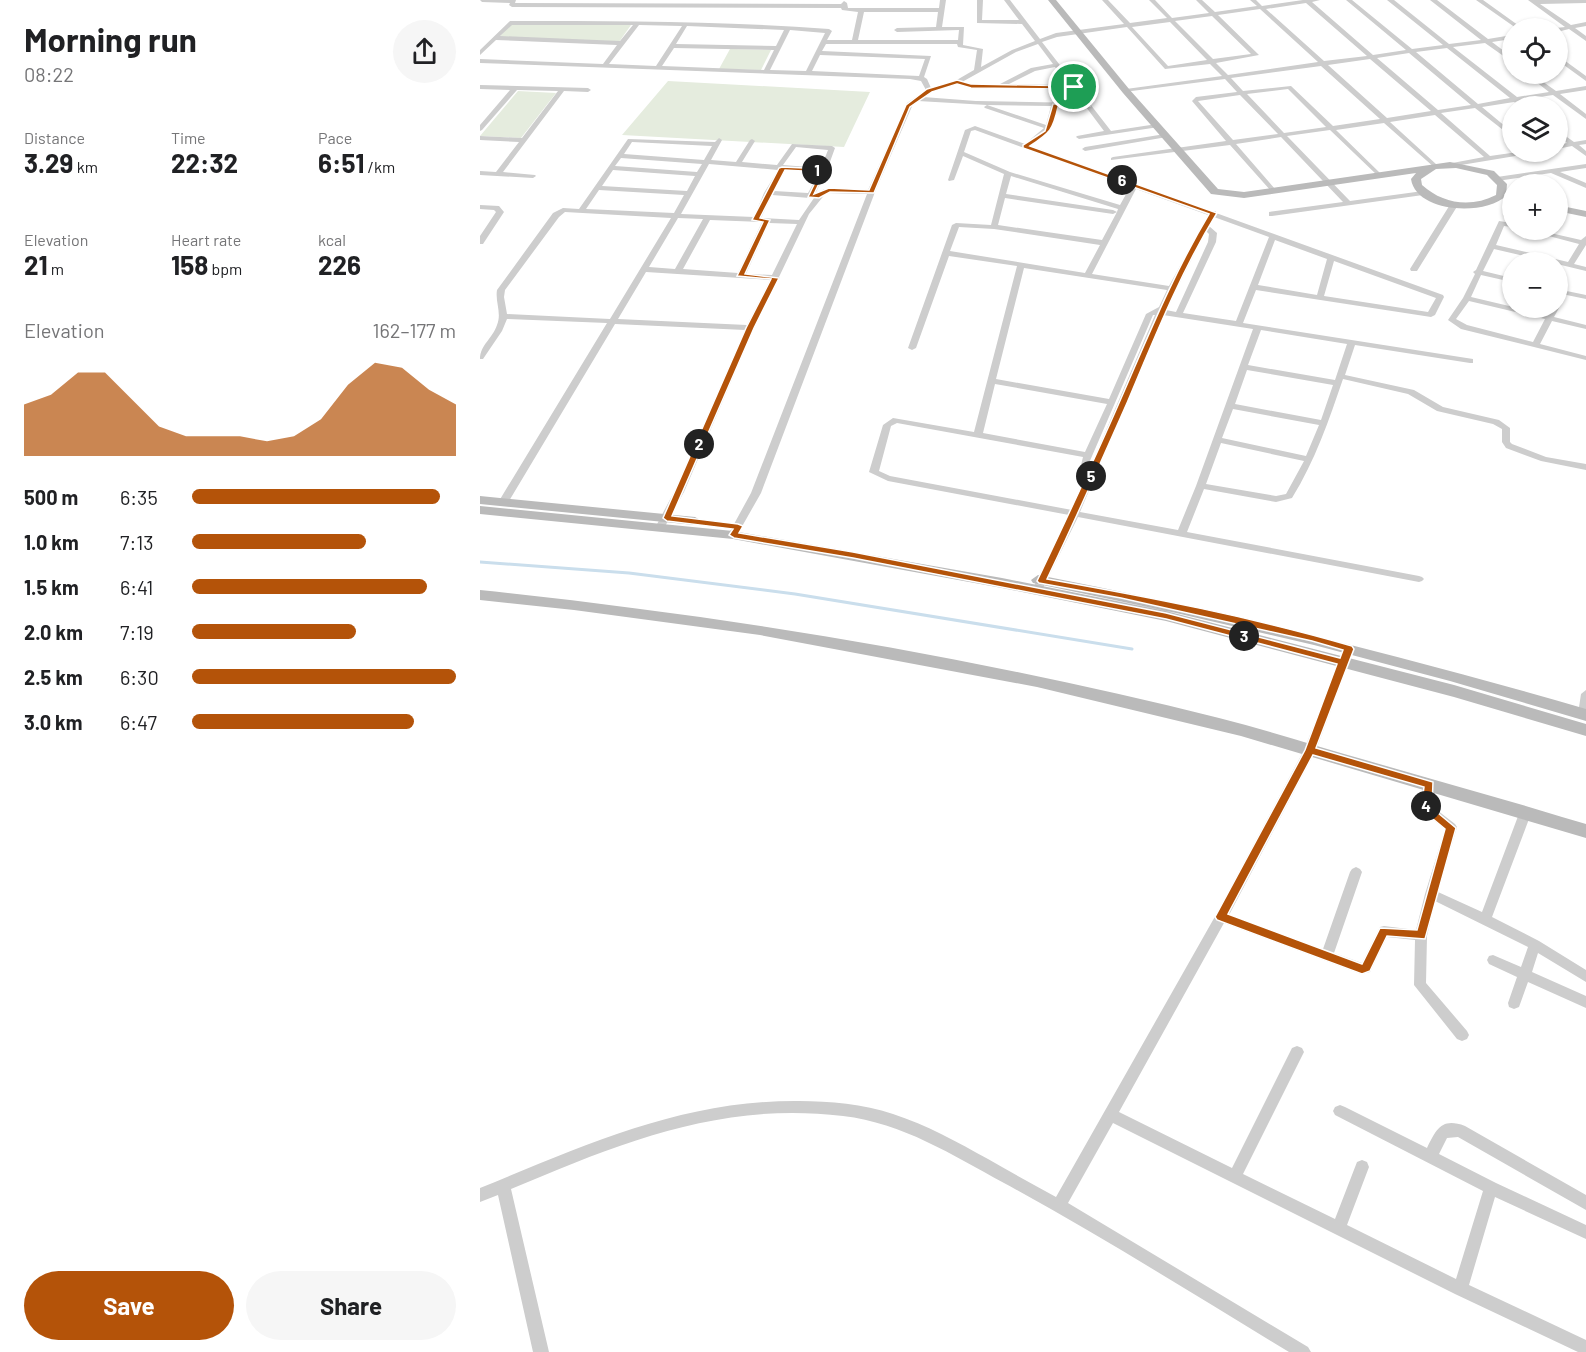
<!DOCTYPE html>
<meta charset="utf-8">
<style>
body{margin:0;font-family:Barlow,sans-serif;background:#f6f6f6;color:#202124;height:100vh;display:flex;flex-direction:column;font-size:22px;white-space:nowrap}
*{box-sizing:border-box;margin:0}
p{font-size:20px;color:#757577}
.icon{flex:none;width:33px;height:33px;fill:none;stroke:currentColor;stroke-width:2;stroke-linecap:round;stroke-linejoin:round}
.map{position:relative;flex:1;overflow:hidden}
.details{display:flex;flex-direction:column;background:#fff;width:480px}
.details>*{flex:none}
.buttons{position:absolute;left:1022px;top:18px;display:grid;gap:12px}
.buttons a{display:grid;place-items:center;width:66px;height:66px;border-radius:50%;background:#fff;box-shadow:0 2px 4px #0004;font-size:30px}
.pin{position:absolute;display:grid;place-items:center;width:51px;height:51px;color:#fff;margin:-26px;border:3px solid #fff;border-radius:50%;box-shadow:0 2px 6px #0007}
.km{position:absolute;width:30px;height:30px;margin:-15px;border-radius:50%;background:#222;color:#fff;font-size:16px;line-height:30px;text-align:center}
.round{display:grid;place-items:center;flex:none;width:63px;height:63px;border-radius:32px;background:#f6f6f6}
.overview{display:flex;align-items:center;justify-content:space-between;height:102px;padding:0 24px}
h1{font-size:33px;font-weight:700;line-height:45px}
.stats{display:grid;grid-template-columns:repeat(3,1fr);gap:9px;height:102px;padding:6px 24px}
.stats div{display:grid;align-content:center}
.stats b{font-size:26px;font-weight:700}
.stats small{font-size:16px;font-weight:400}
.stats p{font-size:16px}
.chart{height:168px;padding:12px 24px}
.chart p{display:flex;justify-content:space-between}
.chart svg{width:100%;height:108px;margin-top:6px;fill:#b45309;opacity:.7}
.cta{display:flex;gap:12px;margin-top:auto;padding:12px 24px}
.cta a{flex:1;height:69px;border-radius:36px;background:#b45309;color:#fff;font-size:24px;font-weight:700;line-height:69px;text-align:center}
.cta a+a{background:#f6f6f6;color:#202124}
ul{padding:0 24px;list-style:none;font-size:20px}
li{display:grid;grid-template-columns:96px 72px 1fr;align-items:center;height:45px}
li i{height:15px;border-radius:8px;background:#b45309}
main{display:flex;flex:1;min-height:0}
.map>svg:first-child{display:block}
</style>
<main>
<section class="details">
<div class="overview"><div><h1>Morning run</h1><p>08:22</p></div><a class="round"><svg class="icon" aria-label="share" viewBox="0 0 24 24"><path d="M12 15V3M7 8l5-5 5 5M5 13v7h14v-7"/></svg></a></div>
<div class="stats">
<div><p>Distance</p><b>3.29<small> km</small></b></div>
<div><p>Time</p><b>22:32</b></div>
<div><p>Pace</p><b>6:51<small> /km</small></b></div>
</div>
<div class="stats">
<div><p>Elevation</p><b>21<small> m</small></b></div>
<div><p>Heart rate</p><b>158<small> bpm</small></b></div>
<div><p>kcal</p><b>226</b></div>
</div>
<div class="chart"><p><span>Elevation</span>162–177 m</p>
<svg viewBox="0 0 160 44" preserveAspectRatio="none"><path d="M0 44V23L10 19L20 10L30 10L40 21L50 32L60 36L70 36L80 36L90 38L100 36L110 29L120 15L130 6L140 8L150 17L160 23V44z"/></svg>
</div>
<ul>
<li><b>500 m</b>6:35<i style="width:94%"></i></li>
<li><b>1.0 km</b>7:13<i style="width:66%"></i></li>
<li><b>1.5 km</b>6:41<i style="width:89%"></i></li>
<li><b>2.0 km</b>7:19<i style="width:62%"></i></li>
<li><b>2.5 km</b>6:30<i style="width:100%"></i></li>
<li><b>3.0 km</b>6:47<i style="width:84%"></i></li>
</ul>
<div class="cta"><a>Save</a><a>Share</a></div>
</section>
<div class="map">
<svg width="1106" height="1352" viewBox="0 0 1106 1352">
<rect width="100%" height="100%" fill="#fff"/>
<path fill="#e5ecde" d="M30,25h121l-12,17 -120,-5z
M250,49l41,1 -10,20 -42,-1z
M188,81l202,11 -26,55 -222,-12z
M38,91l38,2 -35,45 -41,-2z"/>
<g fill="none" stroke-linecap="round" stroke-linejoin="round">
<path stroke="#cadeec" stroke-width="3" d="M0,562l149,11 166,21 337,55"/>
<path fill="#cdcdcd" fill-rule="evenodd" d="M0,0h36l-1,3 326,1 3,-3 3,2 1,5h91l1,-8h6l-4,27h22l-1,18 20,4 -2,18 31,-17 23,-9 -13,-17 -45,-1v-23h6l-1,20h37l-15,-20h6l30,39 16,-6 68,-9 -22,-24h6l22,23 37,-5 -18,-18h6l17,18 37,-5 -13,-13h6l13,12 42,-6 -7,-6h6l6,6 41,-6h17l-8,2 61,53 33,-5 -60,-50h6l60,49 31,-4 -56,-45h7l55,44 32,-4 -51,-40h7l51,39 24,-4v4l-20,3 20,15v5l-27,-19 -32,4 64,50 32,-5 -23,-18h6l24,17 30,-5v4l-26,4 26,20v5l-33,-24 -32,5 6,6h-6l-7,-4 -32,5 30,25v5l-37,-29 -34,5 49,43 28,-4h13l-3,2 -79,13 -2,-1v-2l37,-7 -49,-42 -45,7 47,43v2l-2,1 -51,-45 -48,7 44,43v2l-2,1 -48,-46 -43,6 63,65 73,-10 4,2 -4,2 -151,21h-3v-4l74,-10 -62,-65 -45,7 39,45 2,1 -4,2 -2,-1 -41,-46 -119,15v-2l2,-1 113,-16 -34,-40 4,-4 41,-5 -12,-13 -101,13 -1,-1 3,-2 96,-13 -12,-12 -45,5 -38,-42 -70,10 -15,5 69,89 46,-7 3,2 -1,1 -80,12 -3,-2 1,-1 27,-5 -18,-24 -28,-1 -7,23 -20,17 180,65h5v2l227,82 1,2 -9,18 -4,2 -175,-27 -13,33 230,36v4h-3l-115,-18 -10,30 69,15 29,17 56,13 11,8v14l2,2 34,13 40,7v6l-45,-9 -35,-13 -4,-6v-13l-9,-5 -56,-13 -29,-17 -65,-15c-14,41 -28,82 -51,119l-16,4 -72,-13 -17,43 232,44 3,1 2,2 -2,2 -3,1 -341,-65 -36,73 -2,2h-6l-2,-2 37,-75 -181,-34 -19,-9 14,-47 10,-7 81,14 43,-166 -68,-10 -33,92 -4,2 -4,-2 44,-123 4,-2 35,2 13,-51 -41,-18 -9,24 -5,1 -1,-1 17,-50 10,-4 50,18 19,-16 -59,-20 -1,-1 3,-2 -69,-4 -5,3 -38,88 -114,301 -25,44 -3,1 -5,-3 23,-42 116,-299 -41,-1 -17,21 -30,63 1,1 -3,2 -23,48 -70,164 -21,38h-6l-2,-2 19,-36 71,-162 -130,-6 -106,177 -5,3 -3,-1 -2,-2 108,-178 -100,-4 -5,12 -19,28h-3c0,-14 13,-21 17,-34 5,-12 -2,-23 0,-35l56,-77 10,-5 16,1 49,-70 87,3 4,-4 3,2 -11,20 25,2 14,-22 2,-1 3,2 -13,21 35,3 15,-21 40,2 3,2 -8,22 -12,24h2l7,-5 44,1 39,-87 19,-13 -5,-9 -11,-2 -430,-16v-4l123,5 14,-19 -121,-5 -16,15v-5l30,-29c107,0 213,0 319,8l3,2 -5,9h25l6,-28 -16,-2 -1,-2 -329,-1 -3,-2 1,-2 -28,-1zM826,3l61,53 -43,5 -58,-52zM780,9l58,53 -90,13 -12,-12 43,-8 -41,-40zM384,12h74l-2,15 -39,1 -3,2 3,2 62,-2 -1,10h-100zM732,16l39,38 -38,5 -38,-38zM690,22l37,38 -39,6 -36,-39zM32,25h121l-13,16 -120,-5zM159,25l43,1 -26,40 -47,-2zM207,26l97,4 -8,16 -100,-2zM310,30l35,3 -19,38 -36,-1zM346,44h131l1,3 19,3 -3,20 -19,11 -24,7 -4,-9 -3,-2 7,-21 -109,-5zM558,44l15,20 -22,4 -31,16h-29l-9,-2 54,-30zM194,48l100,2 -10,20 -102,-4zM967,48l63,50 -32,6 -62,-52zM929,53l62,52 -33,5 -61,-52zM340,55l105,4 -6,17 -107,-5zM890,59l61,52 -44,7 -59,-53zM841,66l59,53 -47,7 -42,-40 -48,5 -12,-13zM575,67l14,18 -60,-1 26,-13zM477,84l14,4 101,1 11,14 -107,-2 -53,-4 8,-5zM808,89l38,38 -42,6 -37,-39zM760,95l38,39 -45,6 -35,-39zM507,105l64,1 -5,19zM495,130l155,57 -10,18 -110,-33 -46,-20 7,-21zM152,142l80,4 -8,14 -80,-6zM316,147l32,3 -7,18 -38,-3zM141,158l81,6 -5,8 -82,-6zM229,164l69,6 -14,23 -10,24 -73,-3zM305,169l35,3 -12,21 -34,-2zM133,170l82,6 -8,15 -85,-5zM531,176l107,33 -1,3 -4,-2 -107,-16zM656,189l72,26 -39,71 -77,-12zM119,190l85,5 -10,18 -88,-4zM292,195l38,3h4l-15,22 -38,-2zM525,198l108,16 4,-2 -15,28 -104,-15zM85,212l106,6 -61,101 -103,-5 -3,-17 1,-7 54,-73zM734,217l55,20 -33,84 -53,-8 33,-71 1,-9 -8,-7zM198,218l25,1 -28,50 -26,-2zM230,220l52,2 -24,51 -55,-4zM289,223l28,1 -25,51 -26,-1zM479,227l35,2 106,16 -15,28 -135,-22zM726,231l3,3 -1,8 -32,70 -10,-2zM795,240l52,19 -10,36 -59,-10zM854,261l102,37 -8,14 -104,-16zM544,268l143,22 -8,17 -13,7 -37,85 -113,-20zM166,272l124,8 -23,45 -129,-6zM673,315h2l-65,153 -1,-5zM683,315l90,14 -57,157 -18,44 -98,-18zM781,330l86,14 -12,36 -87,-15zM767,370l86,15 -12,35 -86,-16zM515,384l112,20 -22,48 -102,-19zM753,409l86,16 -13,31 -84,-18zM417,423l186,34 -3,12 8,4 -16,37 -182,-34 -11,-5 12,-45zM741,443l83,18 -18,33 -10,2 -70,-12z
M996,0h7l39,28h-6z
M1048,0h58v3l-46,1 31,21 15,-3v4l-11,2 11,8v5l-17,-12 -12,3 -1,-4 9,-1z
M1077,55l29,21v5l-29,-21z
M0,85l108,3 3,2 -3,2 -24,-1 -61,81 32,3 1,1 -3,2 -53,-3v-4l16,1 23,-30 -39,-2v-4l42,2 36,-47 -41,-1 -35,40 -2,1v-6l30,-35 -30,-1z
M1077,130l17,12 12,-2v4l-7,1 7,6v5l-14,-10 -15,3v-4l10,-2 -10,-8z
M685,134l3,2 -1,1 -82,14 -3,-2 3,-2z
M1106,164v4l-26,4 26,11v5l-35,-15 -54,8 -3,-2 3,-2z
M971,203l7,2 -41,66h-6l-1,-2z
M0,205l19,1 5,6 -21,32h-3v-8l16,-24 -2,-2 -14,-1z
M1029,205h3v8l-2,4h-6l-1,-2z
M1019,221l13,2v4l-8,-1 -8,19 72,17 11,-18 -53,-14h11l44,10 5,-4v9l-12,19 12,3v4l-29,-7v-2h-7l-56,-13 -11,22 29,7v4l-31,-7 -10,22 76,18 4,-7 7,-2 1,2 -5,9 32,8v4l-34,-8 -12,23 46,12v4l-125,-31 -13,-9 15,-22 12,-24 -2,-2 3,-2zM989,301l76,18 -12,23 -66,-17 -11,-6z
M1077,289l29,6v4l-29,-6z
M869,645l5,4 -38,101 -87,165 94,34 27,-77 2,-3 4,-2 4,2 2,3 -28,81 28,10 18,-36 4,-1 32,4 9,-36 20,-65 -22,-17 -2,-3 2,-24 2,-3h8l2,3 -2,22 22,17 2,3 -19,65 44,20 38,-101 2,-3 4,-1 4,1 2,3 -40,106 47,24 47,29v12l-48,-29 -6,19 54,24v12l-58,-26 -9,25 -5,2 -5,-2 -1,-4 9,-26 -28,-13 -2,-4 2,-4 4,-1 28,12 7,-20 -93,-46 -8,35 -1,47 41,48 2,4 -2,4 -5,2 -5,-2 -43,-54 1,-45 -28,-3 -17,35 -9,2 -137,-51 -105,189 113,56 60,-120 5,-2 5,2 2,4 -61,122 92,45 22,-57 5,-2 5,2 2,5 -22,58 109,54 27,-88 -148,-76 -2,-4 2,-4 5,-2 5,2 82,41c9,-18 14,-31 38,-22l121,69v15l-128,-73 -11,1 -8,16 57,29 90,42v14l-91,-42 -26,88 117,55v12h-8l-123,-58 -342,-171 -45,80 240,144 3,5h-22c-94,-57 -188,-116 -285,-169 -52,-28 -101,-60 -161,-67 -122,-15 -223,27 -332,73l38,163h-16l-35,-157 -18,7v-14c106,-43 202,-88 319,-87 31,0 64,3 94,13 34,11 64,28 95,45 22,13 45,25 68,38l161,-284 87,-163 40,-101z
M1106,690v27h-7l-1,-3 3,-20z"/>
<path fill="#bababa" fill-rule="evenodd" d="M568,0h8l73,89 89,100 26,3 206,-30 44,9 13,13 -1,12c-21,20 -90,17 -95,-17l5,-6 -172,25 -33,-4 -88,-101zM976,168l31,7 10,10 -1,10c-25,13 -53,9 -74,-10l-1,-6 15,-10z
M1077,205l29,6v6l-29,-6z
M0,496l215,21 7,4 -7,4 -215,-21z
M0,506l253,25 269,47 164,33 288,74 132,39v12l-132,-39 -288,-76 -164,-33 -269,-49 -253,-25z
M558,575c185,36 367,81 548,134v12l-136,-40 -136,-36 -138,-32 -143,-30 -2,-3z
M0,590c249,26 496,67 739,128 51,13 100,29 150,43 64,19 129,36 193,56l24,7v14l-345,-102 -204,-49 -277,-52 -186,-25 -94,-10z"/>
</g>
<path fill="#b45309" stroke="#fff" stroke-width="1.5" fill-rule="evenodd" d="M477,80l14,4 105,2 14,20 -32,1c-5,23 -8,26 -28,39l187,67c-37,60 -63,126 -90,190 -26,59 -52,118 -80,176 102,18 206,38 305,67l2,3 -38,99 117,34 -1,26 24,20 -31,111 -38,-3 -17,35 -8,3 -145,-54 -2,-3 90,-167 32,-86 -171,-45 -313,-61 -119,-20 -5,-3 4,-6 -66,-8 -4,-3 83,-190 25,-49 -34,-3 26,-54 -11,-2 27,-52 3,-1 44,2 -12,25 15,-6 40,2 37,-85 21,-16zM477,84l14,4 101,1 11,14 -30,1 -8,27 -22,14v3l186,66c-36,60 -62,125 -90,189 -26,60 -54,119 -82,178l2,2 82,15 191,43 31,9 -3,8 -174,-45 -313,-61 -114,-19 4,-7 -5,-2 -66,-8 82,-188 25,-50 -34,-4 25,-54 -10,-2 25,-48 35,2 -12,25 11,1 11,-6 44,1 36,-86 22,-15zM833,755l111,32 -3,22 24,20 -28,101 -37,-2 -18,36 -134,-50z"/>
</svg>
<div class="buttons">
<a><svg class="icon" aria-label="locate" viewBox="0 0 24 24"><circle cx="12" cy="12" r="6"/><path d="M12 2v4M12 18v4M2 12h4M18 12h4"/></svg></a>
<a><svg class="icon" aria-label="layers" viewBox="0 0 24 24"><path d="M12 4l9 5-9 5-9-5zM3 14l9 5 9-5"/></svg></a>
<a>+</a>
<a>−</a>
</div>
<div class="pin" style="left:594px;top:87px;background:#1e9e55"><svg class="icon" aria-label="arrive" viewBox="0 0 24 24"><path d="M6 21V4h12l-3 4 3 4H6"/></svg></div>
<b class="km" style="left:337px;top:170px">1</b>
<b class="km" style="left:219px;top:444px">2</b>
<b class="km" style="left:764px;top:636px">3</b>
<b class="km" style="left:946px;top:806px">4</b>
<b class="km" style="left:611px;top:476px">5</b>
<b class="km" style="left:642px;top:180px">6</b>
</div>
</main>
